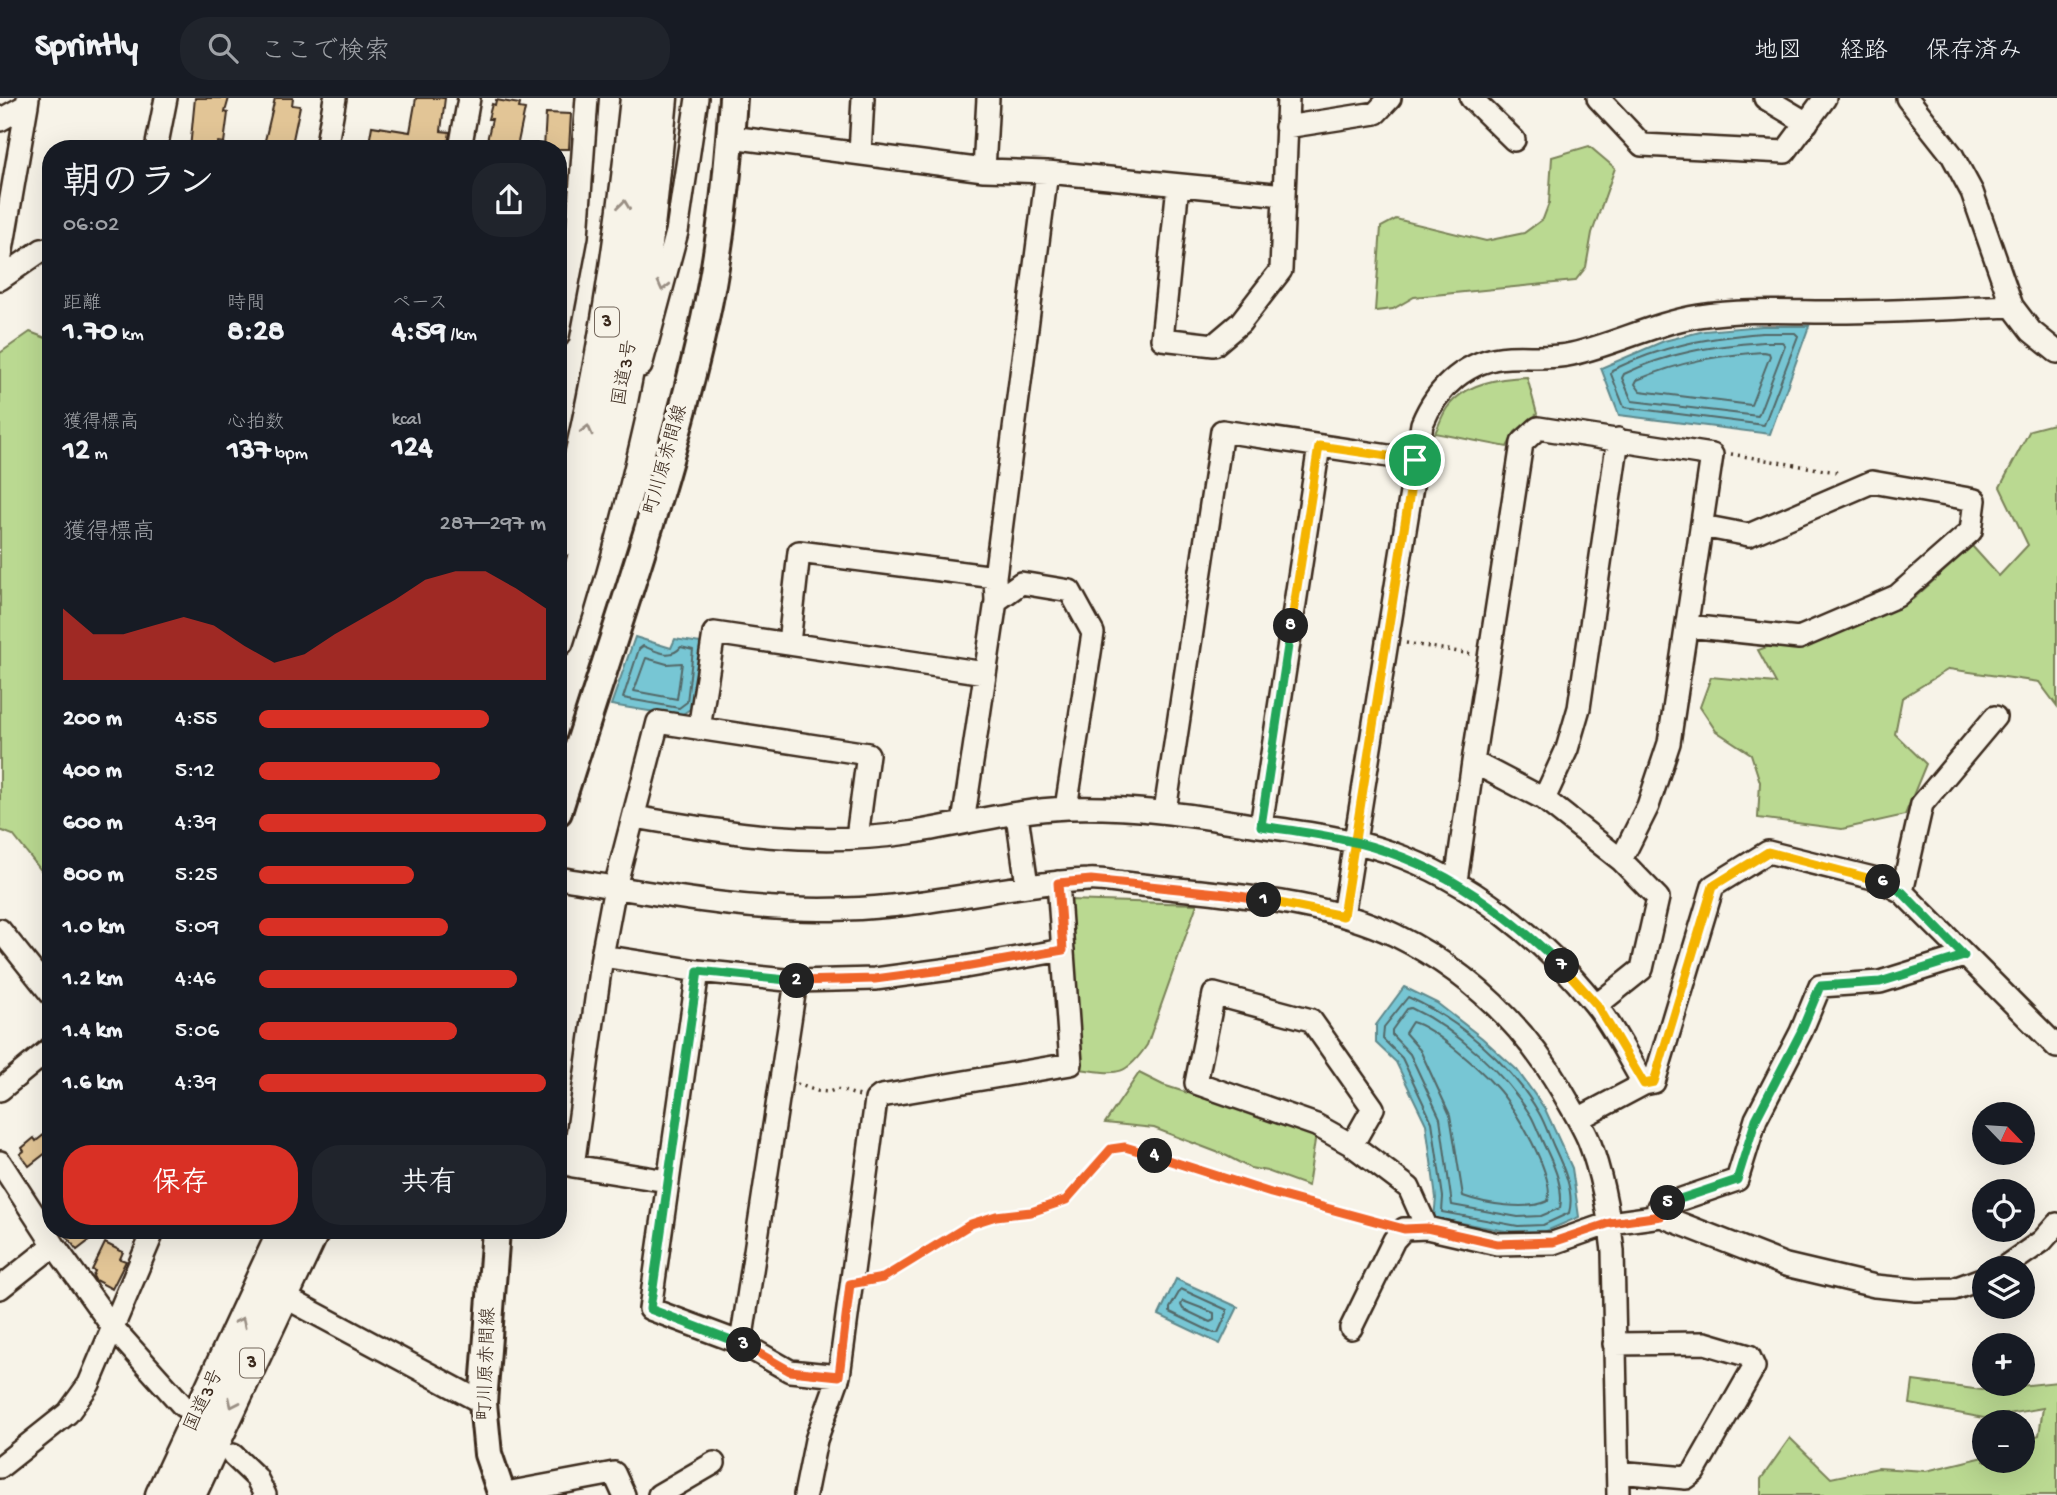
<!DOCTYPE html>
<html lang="ja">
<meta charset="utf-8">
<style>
body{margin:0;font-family:"Gochi Hand","Klee One",sans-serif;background:#20242c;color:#f1f3f6;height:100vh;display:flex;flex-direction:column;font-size:26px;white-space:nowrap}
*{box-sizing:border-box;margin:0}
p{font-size:23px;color:#9ea1a6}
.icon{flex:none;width:38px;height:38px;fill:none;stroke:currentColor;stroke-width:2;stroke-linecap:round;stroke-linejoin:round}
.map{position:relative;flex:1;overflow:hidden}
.details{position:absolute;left:42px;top:42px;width:525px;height:1099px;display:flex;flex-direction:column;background:#171b24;border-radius:28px;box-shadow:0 7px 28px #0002}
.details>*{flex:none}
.needle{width:46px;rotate:115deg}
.tools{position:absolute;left:1972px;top:1004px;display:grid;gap:14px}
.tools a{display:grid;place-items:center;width:63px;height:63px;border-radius:50%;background:#171b24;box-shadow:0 7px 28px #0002;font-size:35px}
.pin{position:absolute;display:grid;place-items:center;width:60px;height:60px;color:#fff;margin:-30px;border:4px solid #fff;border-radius:50%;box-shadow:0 2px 7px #0007}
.km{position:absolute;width:35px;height:35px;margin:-18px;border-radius:50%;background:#222;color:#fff;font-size:19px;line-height:35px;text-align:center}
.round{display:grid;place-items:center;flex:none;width:74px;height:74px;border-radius:28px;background:#20242c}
.summary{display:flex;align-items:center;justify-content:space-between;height:119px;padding:0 21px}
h1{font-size:38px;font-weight:800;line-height:52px}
.figures{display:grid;grid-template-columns:repeat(3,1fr);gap:10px;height:119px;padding:7px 21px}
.figures div{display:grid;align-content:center}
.figures b{font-size:30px;font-weight:800}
.figures small{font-size:19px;font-weight:400}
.figures p{font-size:19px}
.chart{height:196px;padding:14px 21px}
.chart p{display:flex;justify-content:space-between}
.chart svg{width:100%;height:126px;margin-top:7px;fill:#d93025;opacity:.7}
.action{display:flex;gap:14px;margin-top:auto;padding:14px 21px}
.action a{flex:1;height:80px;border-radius:28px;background:#d93025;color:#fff;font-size:28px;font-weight:800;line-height:80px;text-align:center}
.action a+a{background:#20242c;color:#f1f3f6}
ul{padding:0 21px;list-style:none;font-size:23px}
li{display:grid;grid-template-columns:112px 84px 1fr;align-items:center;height:52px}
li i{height:18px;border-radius:9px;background:#d93025}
header{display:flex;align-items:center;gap:42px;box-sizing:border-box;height:98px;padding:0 35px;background:#171b24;border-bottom:2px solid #363941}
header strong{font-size:33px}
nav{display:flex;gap:38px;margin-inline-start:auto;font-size:24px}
.search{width:490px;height:63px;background:#20242c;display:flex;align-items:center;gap:18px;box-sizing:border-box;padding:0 24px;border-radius:28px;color:#9ea1a6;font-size:26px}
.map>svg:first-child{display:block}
</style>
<header>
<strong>Sprintly</strong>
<div class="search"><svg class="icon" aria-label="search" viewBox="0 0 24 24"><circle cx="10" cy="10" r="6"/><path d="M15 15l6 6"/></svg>ここで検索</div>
<nav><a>地図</a><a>経路</a><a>保存済み</a></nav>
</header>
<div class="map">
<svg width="2057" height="1397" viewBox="0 0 2057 1397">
<rect width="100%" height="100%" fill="#f7f3e8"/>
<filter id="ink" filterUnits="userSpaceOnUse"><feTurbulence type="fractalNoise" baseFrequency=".0143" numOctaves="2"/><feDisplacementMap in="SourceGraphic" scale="14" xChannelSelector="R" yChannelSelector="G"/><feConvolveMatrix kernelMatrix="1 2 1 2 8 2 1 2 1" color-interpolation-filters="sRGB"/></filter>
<g filter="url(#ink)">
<path fill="#bad991" stroke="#7a8258" stroke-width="2" d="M1589,48l26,22 -23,65 -6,34 -11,14 -161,16 -21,12 -18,2 6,-84 15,-8 90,22 38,-8 19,-14 6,-16 3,-46z
M30,234l21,8v543l-38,-48 -13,-5v-477z
M1527,279l10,37 -22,18 -8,15 -72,-14c4,-8 7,-18 12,-25 18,-25 52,-30 80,-31z
M2057,325v283l-18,-24 -90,-13 -47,29 -7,36 31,30 -21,51 -63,14 -84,-11 2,-36 -9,-28 -35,-23 -16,-24 11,-30 65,6 -18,-33 155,-51 59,-53 27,30 29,-31 -28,-58 30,-57z
M1068,802l129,4 -50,141c-22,33 -31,29 -67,24z
M1139,975l24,12 153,49 -8,52 -41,-15 -17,-3 -23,-12 -73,-28 -49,-5z
M1913,1283l69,9 75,-8v113h-296v-16l29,-41 41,40 47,-10 48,3 58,-14v4h39v-20l16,-6 4,-27 -59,10 -74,-14z"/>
<path fill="#77c6d4" stroke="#5f888b" stroke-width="2" d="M1762,228h47l-39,108 -151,-19 -18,-47 63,-27 40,-10z
M635,539l36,11 4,-9 26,4 -8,64 -13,9 -69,-11z
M1404,889l33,16 45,35 35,32 28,39 27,59 7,49 -35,15 -27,1 -83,-15 2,-20 -10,-74 -30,-62 -20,-19v-18z
M1176,1181l62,28 -18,37 -61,-29z"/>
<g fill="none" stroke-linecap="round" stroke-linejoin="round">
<path stroke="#536867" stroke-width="2" d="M1762,235h33l3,3 -34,89 -140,-18 -13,-33 1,-4c53,-25 93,-32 150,-37z
M1763,244h19l3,3 -27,71 -126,-15 -10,-23 2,-4c46,-22 88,-28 139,-32z
M1763,254l6,1 1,3 -19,49 -111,-14 -5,-7 2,-4c45,-19 78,-24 126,-28z
M643,548c14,5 27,14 38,1l12,3 -6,52 -8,6 -56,-10 16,-49z
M646,560l21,6 15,-1 -5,36 -43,-8z
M1408,899c51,23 103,67 131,116 6,10 10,23 15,34 9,19 21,45 15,66l-26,12 -25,1 -76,-14 1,-15 -11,-75 -30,-64 -19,-19 1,-12z
M1411,910c45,21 94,66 120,108 6,11 10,24 16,35 8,17 17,38 13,57l-19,8 -23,1 -66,-12 -12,-87 -30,-64 -18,-19v-5l15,-21z
M1412,924c21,5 69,48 84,65 19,20 59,88 52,114 -21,10 -63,3 -85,-5l-13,-81 -30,-65 -15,-17z
M1181,1191l46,21v3l-9,20h-4l-44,-21v-4z
M1183,1203l31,12v7l-4,2 -27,-13 -2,-4z"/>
</g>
<path fill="#e2c596" stroke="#3b2a1e" stroke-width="2" d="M195,0h34l-4,14 3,1 -4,30 -6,-1 -3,7h-25z
M275,0h18l-1,7 8,1 -9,43h-28z
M416,0h29l-4,33 9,1 -3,17h-79l4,-23 38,6z
M496,2l24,4 -1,4 6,1 -8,38 -32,2 7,-30h-4l4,-15 3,1z
M546,15l25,1 -2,35h-25z
M51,1031v20l-22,17 -9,-12 4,-3 -2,-3 12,-10 2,3z
M62,1132h41l-26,20z
M105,1145l18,9 -3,7 6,2 -14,28 -17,-9 -2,-4 2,-5 -3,-1z"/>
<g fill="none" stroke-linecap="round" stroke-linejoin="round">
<defs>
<path id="minor" d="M1471,0l43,42
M1598,0l44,47 143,7 40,-54
M1765,0l42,25
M1907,0l45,57 20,37 40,114 19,25 26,21
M0,22l27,-15 1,-7
M1286,29l90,-14 14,-15
M731,39l253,33 63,2 237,23 4,-97
M156,51l10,-51
M326,51l9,-51
M460,51l9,-51
M860,55l3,-55
M984,72l4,-72
M1178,87l-16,154 52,6 26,-22 41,-53 3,-75
M0,164l27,-157
M0,181l42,-29 9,-2
M558,238l19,-100 10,-138
M641,268l36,-134 20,-134
M996,503l-1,-24 52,-405
M1688,528l111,12 98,-42 74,-65 4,-31 -103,-18 -123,53 -47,-9
M789,545l10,-91 196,25
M699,631l15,-96 271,40
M1473,664l49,-319 16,-15 174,27 -43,288 -21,63 -27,54
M1544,701l23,-50 12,-41 39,-269
M1165,713l57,-380 193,29
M1017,717l10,70
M635,719c92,16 179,30 273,16 53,-8 106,-23 160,-25 62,-2 123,7 184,17 46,7 93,12 137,27 81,28 152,85 205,151 20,24 34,55 50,81l-66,35
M963,725l33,-222 25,-18 49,8 23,42 -27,175
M1261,728l58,-380
M558,780c94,15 191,35 287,31 82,-2 161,-25 243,-29 12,-1 25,2 37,3 25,3 50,6 75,8 64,7 136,16 195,44 71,35 127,88 167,156 9,16 20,33 27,50 13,34 20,74 24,110l5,244
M1456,783l17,-119 71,37 77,61 37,38 -16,71 -45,36
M1902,794l20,-88 73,-87
M1343,818l79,-492c15,-37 46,-65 87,-67 22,-1 41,2 63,-3 44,-10 83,-31 127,-38 46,-7 92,-4 138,-4 58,0 117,-4 175,-6
M0,832l51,64
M602,858l13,-69 43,-165 210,32 -11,83
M698,873l-48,338 91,34 49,28 49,5
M1644,986l10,-2 59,-196 55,-34 109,27 25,13 155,155
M0,992l51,-42
M1352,1047l-36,-20 -120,-42 18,-89 97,26 62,88 -21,37 57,43 18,40
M0,1064l54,83 60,84 69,77
M667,1083l-94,-15 29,-210 96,15 98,10 79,-2 90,-12 98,-17
M1661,1118l-3,-9 79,-27 19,-61 45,-87 19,-46 60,-4 84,-26
M2002,1171l40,-28 15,-17
M0,1190l54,-43
M283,1198l200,107
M1351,1230l43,-88 10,-11 23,-1 70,16 56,-1 57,-20 51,-7 125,49 89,21 41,4 38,-1 30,-11
M741,1245l55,-362
M1614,1246l91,-1 44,13 5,11 -60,105 -8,6 -68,-6
M233,1357l23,22 9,18
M0,1369l68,-54 21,-29 65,-154
M501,1396l113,-21 10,22
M659,1397l55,-32
M805,1397l11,-55 23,-64 37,-276 5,-4 190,-32 -13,-182"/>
<path id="major" d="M558,714c51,-164 110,-326 147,-493 16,-73 23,-147 28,-221
M496,1132l-13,173 5,51 14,41"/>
<path id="highway" d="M558,445c41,-146 62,-294 78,-445
M558,543c24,-74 44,-151 61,-226 23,-104 33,-211 43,-317
M161,1397l123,-265
M190,1397l124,-265"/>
</defs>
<use href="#minor" stroke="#3b2a1e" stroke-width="26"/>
<use href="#major" stroke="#3b2a1e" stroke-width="32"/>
<use href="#highway" stroke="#3b2a1e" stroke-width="35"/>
<path stroke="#3b2a1e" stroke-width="3.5" stroke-dasharray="2 5" stroke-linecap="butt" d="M1731,356l105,18 3,4
M1406,545l65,11
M797,986l20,7 12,1 8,-3 23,7
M869,1183l14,-3 88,-54 25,-8 36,-4 34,-12 45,-52 14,-1 146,46 114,31"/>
<use href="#minor" stroke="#f7f3e8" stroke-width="21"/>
<use href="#major" stroke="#f7f3e8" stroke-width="26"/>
<use href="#highway" stroke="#f7f3e8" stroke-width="30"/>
</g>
<defs><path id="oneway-chevron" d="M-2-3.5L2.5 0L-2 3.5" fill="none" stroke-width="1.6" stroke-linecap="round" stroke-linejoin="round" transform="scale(1.75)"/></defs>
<g stroke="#998e83">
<use href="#oneway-chevron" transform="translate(624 107) rotate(-83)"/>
<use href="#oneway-chevron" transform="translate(663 188) rotate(104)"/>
<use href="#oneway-chevron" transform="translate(587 332) rotate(-76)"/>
<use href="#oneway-chevron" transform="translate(241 1224) rotate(-65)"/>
<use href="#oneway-chevron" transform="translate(233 1305) rotate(115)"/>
</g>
</g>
<g fill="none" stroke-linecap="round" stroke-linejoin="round" filter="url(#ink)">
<defs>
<path id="split-1" d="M1264,802l79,16 72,-456"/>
<path id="split-2" d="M797,883l78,-2 90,-12 98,-17 -5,-67 33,-3 136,14 37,6"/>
<path id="split-3" d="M744,1247l-94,-36 48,-338 99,10"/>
<path id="split-4" d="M744,1247l46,26 49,5 11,-92 33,-6 88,-54 25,-8 35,-4 35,-12 45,-51 14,-2 30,9"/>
<path id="split-5" d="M1155,1058l116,37 133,36 23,-1 70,16 56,-2 57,-19 51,-7 -3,-9 10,-4"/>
<path id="split-6" d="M1668,1105l69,-23 19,-61 45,-87 19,-46 60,-4 84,-26 -62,-64 -19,-10"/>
<path id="split-7" d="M1562,868l35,39 47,79 10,-2 59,-196 55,-34 115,30"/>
<path id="split-8" d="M1291,528l-30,200c26,4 53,7 80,13 89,18 156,65 221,127"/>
<path id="split-9" d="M1291,528l28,-180 96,14"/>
</defs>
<use href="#split-1" stroke="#fff" stroke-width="14"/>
<use href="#split-2" stroke="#fff" stroke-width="14"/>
<use href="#split-3" stroke="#fff" stroke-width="14"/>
<use href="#split-4" stroke="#fff" stroke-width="14"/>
<use href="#split-5" stroke="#fff" stroke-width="14"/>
<use href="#split-6" stroke="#fff" stroke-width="14"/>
<use href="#split-7" stroke="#fff" stroke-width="14"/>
<use href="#split-8" stroke="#fff" stroke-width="14"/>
<use href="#split-9" stroke="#fff" stroke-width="14"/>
<use href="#split-1" stroke="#f5b400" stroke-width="9"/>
<use href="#split-2" stroke="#f0652b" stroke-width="9"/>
<use href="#split-3" stroke="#22a559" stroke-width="9"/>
<use href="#split-4" stroke="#f0652b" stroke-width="9"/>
<use href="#split-5" stroke="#f0652b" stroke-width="9"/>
<use href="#split-6" stroke="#22a559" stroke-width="9"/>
<use href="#split-7" stroke="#f5b400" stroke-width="9"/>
<use href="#split-8" stroke="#22a559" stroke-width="9"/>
<use href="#split-9" stroke="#f5b400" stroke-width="9"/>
</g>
<g text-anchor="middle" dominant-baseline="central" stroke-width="7" stroke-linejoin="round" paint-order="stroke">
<g fill="#f7f3e8" stroke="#73665b" stroke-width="2">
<rect x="595" y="209.5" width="24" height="29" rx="5"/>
<rect x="240" y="1250.5" width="24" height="29" rx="5"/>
</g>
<g font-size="18" font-weight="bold" fill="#3b2a1e">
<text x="607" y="224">3</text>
<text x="252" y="1265">3</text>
</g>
<g font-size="19" fill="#3b2a1e" stroke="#f7f3e8">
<text transform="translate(626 275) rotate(-80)">国道3号</text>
<text transform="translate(667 362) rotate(-74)">町川原赤間線</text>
<text transform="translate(488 1266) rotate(-88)">町川原赤間線</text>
<text transform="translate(205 1303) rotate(-65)">国道3号</text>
</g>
</g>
</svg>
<div class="tools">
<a><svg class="needle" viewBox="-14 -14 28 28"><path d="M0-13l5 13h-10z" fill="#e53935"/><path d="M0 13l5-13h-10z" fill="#9ea1a6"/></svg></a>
<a><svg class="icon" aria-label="locate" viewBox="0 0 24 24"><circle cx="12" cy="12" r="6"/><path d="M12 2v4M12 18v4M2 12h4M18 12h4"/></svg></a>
<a><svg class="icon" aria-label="layers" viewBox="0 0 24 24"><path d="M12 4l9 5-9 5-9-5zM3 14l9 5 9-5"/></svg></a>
<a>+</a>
<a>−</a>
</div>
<div class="pin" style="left:1415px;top:362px;background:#1e9e55"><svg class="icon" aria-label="arrive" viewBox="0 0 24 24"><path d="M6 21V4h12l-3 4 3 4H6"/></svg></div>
<b class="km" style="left:1264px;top:802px">1</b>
<b class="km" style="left:797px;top:883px">2</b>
<b class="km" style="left:744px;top:1247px">3</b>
<b class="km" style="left:1155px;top:1058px">4</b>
<b class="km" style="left:1668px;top:1105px">5</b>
<b class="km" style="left:1883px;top:784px">6</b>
<b class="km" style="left:1562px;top:868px">7</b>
<b class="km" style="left:1291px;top:528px">8</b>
<section class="details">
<div class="summary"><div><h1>朝のラン</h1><p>06:02</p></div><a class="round"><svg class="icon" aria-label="share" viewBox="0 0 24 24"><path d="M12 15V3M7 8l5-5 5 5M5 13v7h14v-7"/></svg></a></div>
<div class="figures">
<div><p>距離</p><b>1.70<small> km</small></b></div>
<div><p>時間</p><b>8:28</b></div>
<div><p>ペース</p><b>4:59<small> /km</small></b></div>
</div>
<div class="figures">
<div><p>獲得標高</p><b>12<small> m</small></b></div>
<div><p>心拍数</p><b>137<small> bpm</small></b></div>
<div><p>kcal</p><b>124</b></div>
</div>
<div class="chart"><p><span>獲得標高</span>287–297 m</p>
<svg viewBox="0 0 160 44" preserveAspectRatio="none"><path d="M0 44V19L10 28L20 28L30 25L40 22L50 25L60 32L70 38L80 35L90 28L100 22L110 16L120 9L130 6L140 6L150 12L160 19V44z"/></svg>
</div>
<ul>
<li><b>200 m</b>4:55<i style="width:80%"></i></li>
<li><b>400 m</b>5:12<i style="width:63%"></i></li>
<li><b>600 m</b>4:39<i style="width:100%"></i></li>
<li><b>800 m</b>5:25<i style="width:54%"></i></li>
<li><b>1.0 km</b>5:09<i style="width:66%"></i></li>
<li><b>1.2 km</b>4:46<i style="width:90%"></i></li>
<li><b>1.4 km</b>5:06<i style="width:69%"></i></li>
<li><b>1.6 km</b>4:39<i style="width:100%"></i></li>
</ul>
<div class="action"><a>保存</a><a>共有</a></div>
</section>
</div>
